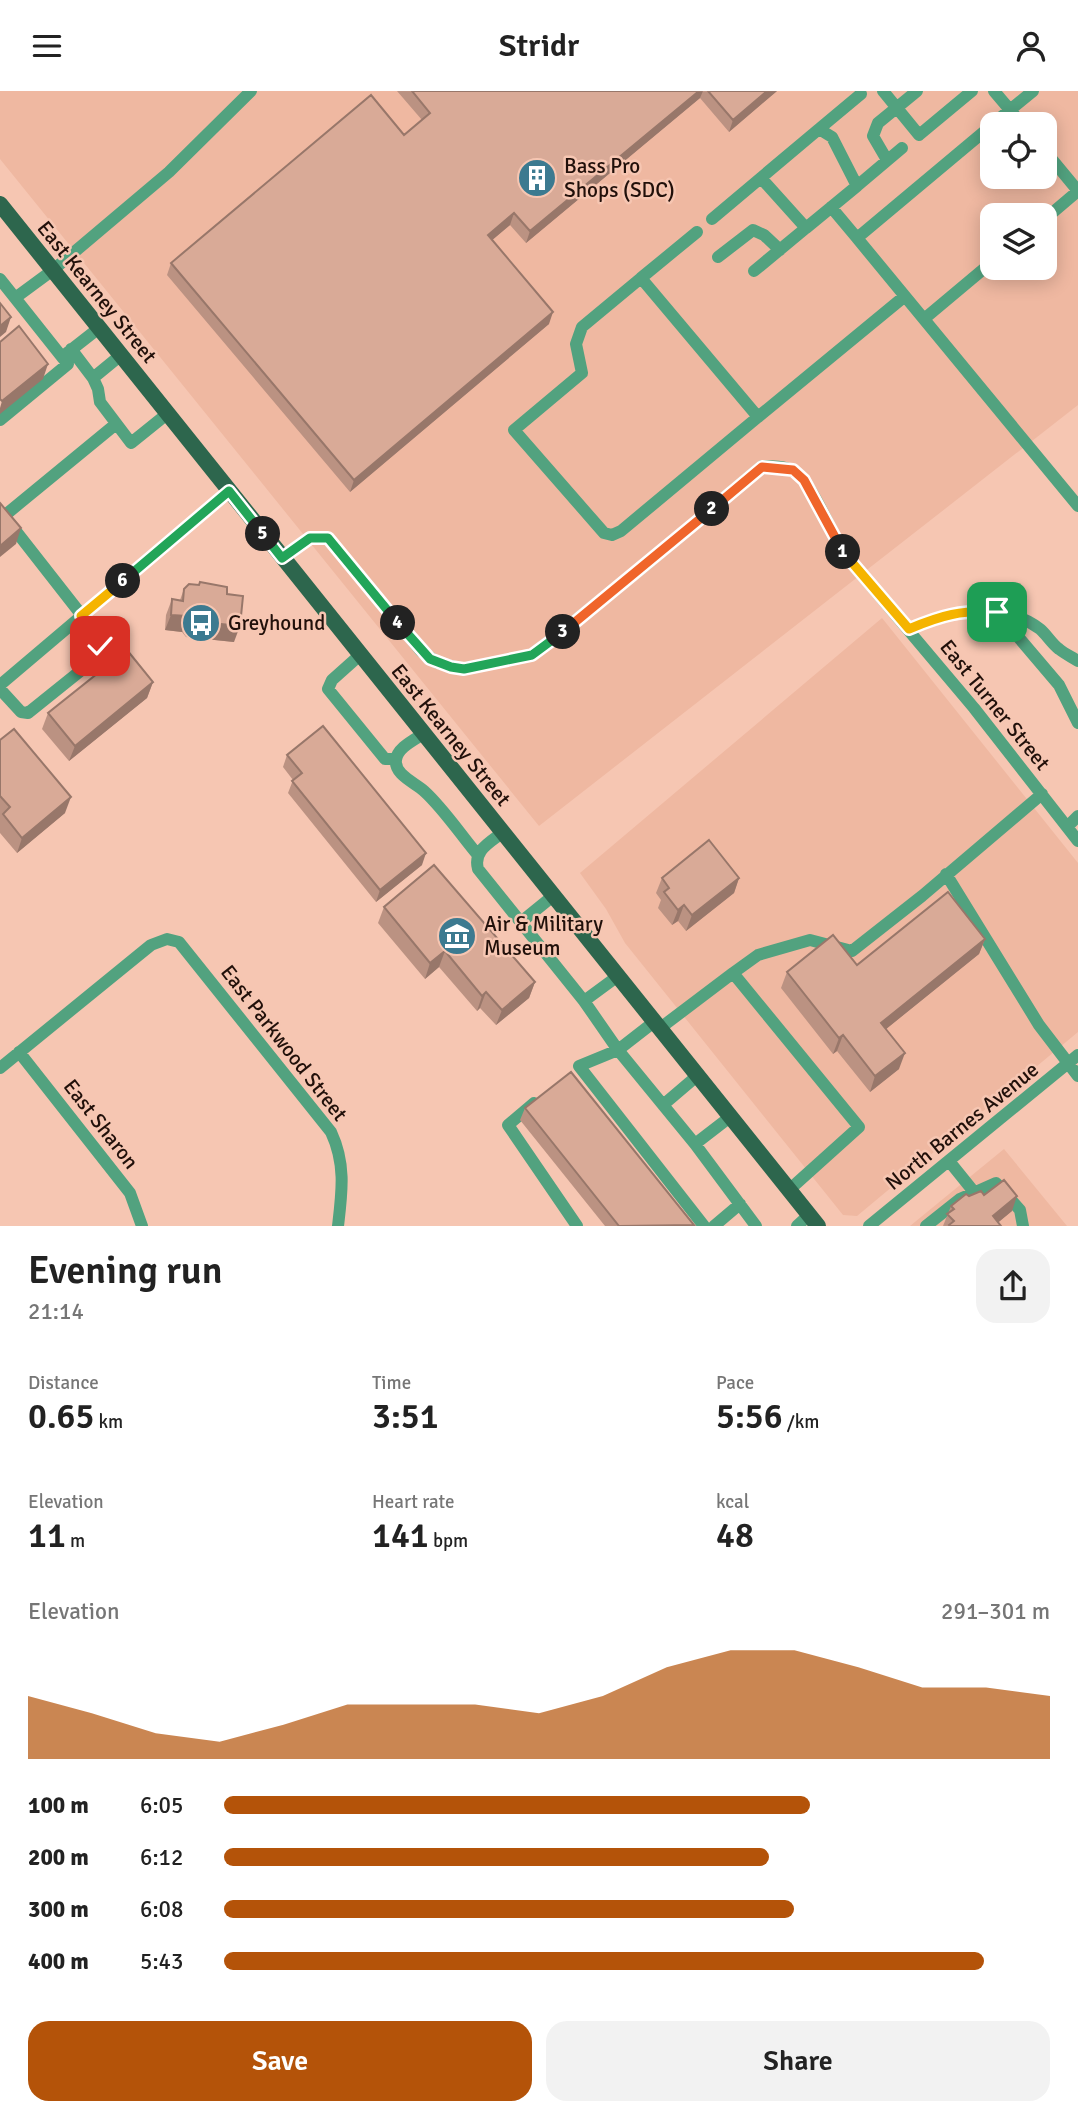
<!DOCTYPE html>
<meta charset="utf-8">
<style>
body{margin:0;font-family:Signika,sans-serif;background:#f2f2f2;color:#222;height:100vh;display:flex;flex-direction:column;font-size:26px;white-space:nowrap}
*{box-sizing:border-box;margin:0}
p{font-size:23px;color:#767676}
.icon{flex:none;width:38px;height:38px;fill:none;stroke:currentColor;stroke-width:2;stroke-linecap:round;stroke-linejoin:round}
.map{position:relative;height:1135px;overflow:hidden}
.panel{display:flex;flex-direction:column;background:#fff;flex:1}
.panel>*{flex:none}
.controls{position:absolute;left:980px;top:21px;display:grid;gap:14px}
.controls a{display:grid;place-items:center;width:77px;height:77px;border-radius:14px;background:#fff;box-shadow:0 4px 18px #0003;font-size:35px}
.pin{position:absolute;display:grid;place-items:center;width:60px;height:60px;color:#fff;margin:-30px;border-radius:14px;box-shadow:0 4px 10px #0006}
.km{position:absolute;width:35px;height:35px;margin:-18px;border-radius:50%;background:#222;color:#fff;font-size:19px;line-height:35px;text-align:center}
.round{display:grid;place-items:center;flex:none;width:74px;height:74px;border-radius:21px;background:#f2f2f2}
.summary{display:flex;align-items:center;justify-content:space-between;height:119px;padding:0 28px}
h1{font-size:38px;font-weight:600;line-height:52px}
.metrics{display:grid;grid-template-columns:repeat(3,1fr);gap:10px;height:119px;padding:7px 28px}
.metrics div{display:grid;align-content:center}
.metrics b{font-size:35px;font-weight:600}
.metrics small{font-size:19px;font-weight:400}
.metrics p{font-size:19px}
.chart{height:196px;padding:14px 28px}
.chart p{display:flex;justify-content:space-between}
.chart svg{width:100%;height:126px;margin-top:7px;fill:#b45309;opacity:.7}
.cta{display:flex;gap:14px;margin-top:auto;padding:14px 28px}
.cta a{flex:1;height:80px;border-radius:21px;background:#b45309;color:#fff;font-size:28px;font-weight:600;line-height:80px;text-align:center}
.cta a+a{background:#f2f2f2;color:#222}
ul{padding:0 28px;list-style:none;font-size:23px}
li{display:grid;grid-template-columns:112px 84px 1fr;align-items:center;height:52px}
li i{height:18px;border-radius:9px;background:#b45309}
header{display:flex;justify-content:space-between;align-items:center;height:91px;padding:0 28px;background:#fff;font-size:32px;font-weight:600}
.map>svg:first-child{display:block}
</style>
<header><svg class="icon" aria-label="menu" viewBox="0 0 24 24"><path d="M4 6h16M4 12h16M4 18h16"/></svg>Stridr<svg class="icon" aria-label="person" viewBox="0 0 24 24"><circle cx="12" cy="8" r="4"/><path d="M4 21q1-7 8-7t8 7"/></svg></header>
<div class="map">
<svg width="1078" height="1135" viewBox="0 0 1078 1135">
<rect width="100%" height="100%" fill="#f6c6b2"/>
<path fill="#efb8a1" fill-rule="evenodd" d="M0,0h1078v314l-539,421 -539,-667zM992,33h53v53h-53zM992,124h53v53h-53z
M882,527l196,245v169l-221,184 -14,-1 -218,-272 -19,-34 -26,-36z
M1004,1058l63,77h-157z"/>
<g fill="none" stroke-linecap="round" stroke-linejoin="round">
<path stroke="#52a27f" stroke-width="12" d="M883,0l36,44 53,-44
M994,0l28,33
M993,33l40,-33
M992,34l-135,113 221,268
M819,38l42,-35
M1045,60l33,40
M887,69l-14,-24 5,-13 39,-32
M857,95l45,-38
M831,116l26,31
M712,128l107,-90 13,8 25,49 -51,42 -45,-50
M1045,128l33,-28
M718,166l35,-27 11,5 16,15
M754,180l52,-43
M641,187l56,-46
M0,188l62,78 37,-29
M15,207l38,-28 116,-98 82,-81
M924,228l68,-57
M71,258l22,29 5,11 2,13 31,41 36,-29
M93,287l28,-23
M758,326l-137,114 -9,4 -8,-2 -90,-103 68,-57 -6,-29 6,-17 59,-49 117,139 147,-121
M0,329l68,-56 -6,-7
M282,467l28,-20h18l93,113 17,12 26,6 68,-14 116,-92 114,-97c10,0 23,0 32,5 18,11 38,64 51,84l129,153 104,133
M997,521l62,73 19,38
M909,538c43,-18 90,-30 131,0 7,6 12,15 19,20 6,5 13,8 19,12
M360,564l-28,25 -4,9 57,70h11
M0,594l229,-194
M0,598l21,23 7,1 66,-53c6,-8 7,-13 4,-24l-94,-120 112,-92
M423,643c-9,6 -26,14 -27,26 -2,15 20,23 28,31 19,17 37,44 53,63
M1067,736l11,-11
M502,742c-13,10 -29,18 -24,36l106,132 34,49 77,94 61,82
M946,783l93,151 39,51
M521,831l32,-26
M733,882l25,-18 52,-15 42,11 70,-55 120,-102
M584,910l34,-25
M654,931l-36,28 -39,16 125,160
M659,938l74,-56 126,154 -70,63
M19,961l111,141 12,33
M0,977l151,-123 16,-6 12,3 152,190c15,32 11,60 7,94
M534,1012l-26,22 69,101
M663,1014l34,-29
M695,1053l35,-27
M949,1070l25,31
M714,1135l26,-22
M797,1135l12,-11
M869,1135l209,-171
M926,1135l34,-27 36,-16 24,27 3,16"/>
<path stroke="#2d664d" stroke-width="16" d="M0,113l818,1022"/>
</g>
<path fill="#bb9282" d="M397,0h380l-48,41 -29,-34 -174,145 -16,-18 -18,15 57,84 -199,168 -183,-217 4,-12 233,-128 18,-15z
M184,498l43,5 7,48 -48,-5 -4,-5 -17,-2 1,-15 6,-16 8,1z
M153,591l-6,16 -78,63 -27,-32 6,-16z
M0,649l65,73 -48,40 -17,-20z
M287,664l135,110 -46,37 -88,-109 5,-13 -10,-13z
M662,787h77l-5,15 -48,38 -8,-10 -6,4 -14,-17 3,-8 -5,-7z
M384,816l151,75 -6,16 -33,27 -16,-17 -3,3 -38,-44 -14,12 -47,-56z
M985,848l-6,15 -93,75 13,40 -29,23 -33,-41 -4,3 -52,-66 6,-16 70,-7z
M525,1017l168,118h-88l-85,-106z
M969,1105l43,15 -14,11 3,4h-58l8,-20z"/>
<path fill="#98776a" d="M699,0h4l-3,7 -174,145 4,-12z
M767,0h10l-48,41 4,-12z
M514,122l-4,12 -26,22 4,-12z
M553,221l-4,12 -199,168 4,-12z
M11,226l-5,15 -6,5v-11z
M48,273l-5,15 -43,35v-6l2,-7z
M21,437l-5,16 -16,13v-11z
M171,524l16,1 -5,16 -17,-2z
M192,530l48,5 -6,16 -48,-5z
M153,591l-6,16 -78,63 6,-15z
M71,706l-6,16 -48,40 5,-15z
M426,762l-4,12 -46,37 4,-12z
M739,787l-5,15 -48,38 6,-16z
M684,814l-6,16 -6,4 6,-15z
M985,848l-6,15 -104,84 6,-15z
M445,860l-6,16 -14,12 5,-16z
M535,891l-6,16 -33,27 6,-15z
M486,901l-6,16 -3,3 5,-15z
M843,944l-6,16 -4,3 6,-16z
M905,962l-6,16 -29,23 5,-16z
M1017,1105l-5,15 -18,15 -1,-10z"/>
<path fill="#d9aa97" stroke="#98776a" stroke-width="2" d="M412,0h287l-169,140 -16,-18 -26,22 65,77 -199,168 -183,-217 200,-168 33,40 26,-22z
M708,0h59l-34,29z
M0,212l11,14 -11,9z
M19,235l29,38 -46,37 -2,-2v-57z
M0,412l21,25 -21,18z
M200,491l27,5v7l16,2 -3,30 -48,-5 -5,-5 -16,-1 1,-16 11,2 1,-12 5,-5 10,1z
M127,559l26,32 -78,64 -27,-33z
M323,635l103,127 -46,37 -88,-109 10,-8 -15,-18z
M14,638l57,68 -49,41 -19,-24 7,-7 -10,-11v-56z
M709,749l30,38 -47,37 -8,-10 -6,5 -14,-18 5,-4 -7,-10z
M434,774l101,117 -33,28 -16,-18 -4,4 -37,-45 -15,12 -46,-56z
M948,801l37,47 -104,84 24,30 -30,23 -32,-41 -4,3 -52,-66 46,-37 24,30z
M571,981l123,153 -75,1 -94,-118z
M1004,1089l13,16 -24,20 8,10h-51l-1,-1 5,-4 -7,-7 7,-5 -3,-3 15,-12 3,2 12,-5 3,4z"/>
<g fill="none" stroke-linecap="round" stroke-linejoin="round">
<defs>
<path id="split-1" d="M843,461l66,77c33,-14 52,-19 88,-17"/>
<path id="split-2" d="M712,418l50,-42 31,3 11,10 39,72"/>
<path id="split-3" d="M563,541l149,-123"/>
<path id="split-4" d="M398,532l32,36 21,8 13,2 68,-14 31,-23"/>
<path id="split-5" d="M263,443l19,24 28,-20h18l70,85"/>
<path id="split-6" d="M123,490l106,-90 34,43"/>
<path id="split-7" d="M100,555l-3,-10 -16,-20 42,-35"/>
</defs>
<use href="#split-1" stroke="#fff" stroke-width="14"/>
<use href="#split-2" stroke="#fff" stroke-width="14"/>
<use href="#split-3" stroke="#fff" stroke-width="14"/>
<use href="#split-4" stroke="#fff" stroke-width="14"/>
<use href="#split-5" stroke="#fff" stroke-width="14"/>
<use href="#split-6" stroke="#fff" stroke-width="14"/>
<use href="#split-7" stroke="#fff" stroke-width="14"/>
<use href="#split-1" stroke="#f5b400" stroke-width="9"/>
<use href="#split-2" stroke="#f0652b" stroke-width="9"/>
<use href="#split-3" stroke="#f0652b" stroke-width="9"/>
<use href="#split-4" stroke="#22a559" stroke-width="9"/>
<use href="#split-5" stroke="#22a559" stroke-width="9"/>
<use href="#split-6" stroke="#22a559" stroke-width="9"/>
<use href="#split-7" stroke="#f5b400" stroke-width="9"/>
</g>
<defs>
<symbol id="building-disc" viewBox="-11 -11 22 22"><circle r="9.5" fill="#3c7a90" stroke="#f6c6b2"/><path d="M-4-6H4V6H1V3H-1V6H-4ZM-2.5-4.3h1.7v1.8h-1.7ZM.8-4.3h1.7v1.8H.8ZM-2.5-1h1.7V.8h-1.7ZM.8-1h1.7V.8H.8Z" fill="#fff"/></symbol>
<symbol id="bus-disc" viewBox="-11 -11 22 22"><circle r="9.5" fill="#3c7a90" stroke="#f6c6b2"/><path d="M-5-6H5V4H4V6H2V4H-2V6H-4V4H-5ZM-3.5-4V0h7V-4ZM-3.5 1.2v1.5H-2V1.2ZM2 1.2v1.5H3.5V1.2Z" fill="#fff"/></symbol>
<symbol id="museum-disc" viewBox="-11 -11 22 22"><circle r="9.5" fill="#3c7a90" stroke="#f6c6b2"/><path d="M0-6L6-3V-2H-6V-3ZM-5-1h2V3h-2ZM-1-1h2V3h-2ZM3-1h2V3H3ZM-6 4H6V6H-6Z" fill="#fff"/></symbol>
</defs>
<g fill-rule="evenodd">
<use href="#building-disc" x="515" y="65" width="44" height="44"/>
<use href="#bus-disc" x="179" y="510" width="44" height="44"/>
<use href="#museum-disc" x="435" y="823" width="44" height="44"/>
</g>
<g text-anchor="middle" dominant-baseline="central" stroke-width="5" stroke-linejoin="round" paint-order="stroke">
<g font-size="21" fill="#21100a" stroke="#f6c6b2" text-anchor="start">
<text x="564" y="75">Bass Pro<tspan x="564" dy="24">Shops (SDC)</tspan></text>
<text x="228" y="532">Greyhound</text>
<text x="484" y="833">Air &amp; Military<tspan x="484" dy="24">Museum</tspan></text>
</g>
<g font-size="21" fill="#21100a" stroke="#f6c6b2">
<text transform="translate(97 201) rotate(51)">East Kearney Street</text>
<text transform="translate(995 614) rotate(51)">East Turner Street</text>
<text transform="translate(451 644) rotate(51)">East Kearney Street</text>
<text transform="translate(284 952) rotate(52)">East Parkwood Street</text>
<text transform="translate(101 1033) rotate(52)">East Sharon</text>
<text transform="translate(962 1035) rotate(-39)">North Barnes Avenue</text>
</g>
</g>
</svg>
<div class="controls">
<a><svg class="icon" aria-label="locate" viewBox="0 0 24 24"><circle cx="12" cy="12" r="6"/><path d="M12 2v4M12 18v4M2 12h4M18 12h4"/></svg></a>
<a><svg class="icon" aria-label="layers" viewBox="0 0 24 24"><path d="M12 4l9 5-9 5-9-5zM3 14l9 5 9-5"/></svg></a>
</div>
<div class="pin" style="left:997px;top:521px;background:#1e9e55"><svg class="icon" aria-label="arrive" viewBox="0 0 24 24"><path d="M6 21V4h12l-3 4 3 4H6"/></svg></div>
<div class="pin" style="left:100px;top:555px;background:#d93025"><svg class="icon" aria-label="check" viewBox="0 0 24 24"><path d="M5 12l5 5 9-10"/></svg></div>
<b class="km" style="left:843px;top:461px">1</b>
<b class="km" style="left:712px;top:418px">2</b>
<b class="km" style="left:563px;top:541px">3</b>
<b class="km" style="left:398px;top:532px">4</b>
<b class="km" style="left:263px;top:443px">5</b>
<b class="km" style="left:123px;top:490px">6</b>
</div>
<section class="panel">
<div class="summary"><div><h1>Evening run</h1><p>21:14</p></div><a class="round"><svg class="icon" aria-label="share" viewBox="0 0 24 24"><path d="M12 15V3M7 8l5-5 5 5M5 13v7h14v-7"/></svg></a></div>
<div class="metrics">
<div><p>Distance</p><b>0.65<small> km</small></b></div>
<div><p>Time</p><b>3:51</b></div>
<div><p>Pace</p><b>5:56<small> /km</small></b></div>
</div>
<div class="metrics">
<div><p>Elevation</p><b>11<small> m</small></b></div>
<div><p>Heart rate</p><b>141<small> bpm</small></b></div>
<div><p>kcal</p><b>48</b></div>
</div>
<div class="chart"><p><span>Elevation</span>291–301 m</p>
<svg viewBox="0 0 160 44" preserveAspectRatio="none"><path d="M0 44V22L10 28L20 35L30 38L40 32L50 25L60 25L70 25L80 28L90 22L100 12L110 6L120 6L130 12L140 19L150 19L160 22V44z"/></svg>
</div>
<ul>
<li><b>100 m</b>6:05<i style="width:71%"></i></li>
<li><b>200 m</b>6:12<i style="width:66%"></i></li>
<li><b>300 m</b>6:08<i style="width:69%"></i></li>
<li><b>400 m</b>5:43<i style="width:92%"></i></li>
</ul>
<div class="cta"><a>Save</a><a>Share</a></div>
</section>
